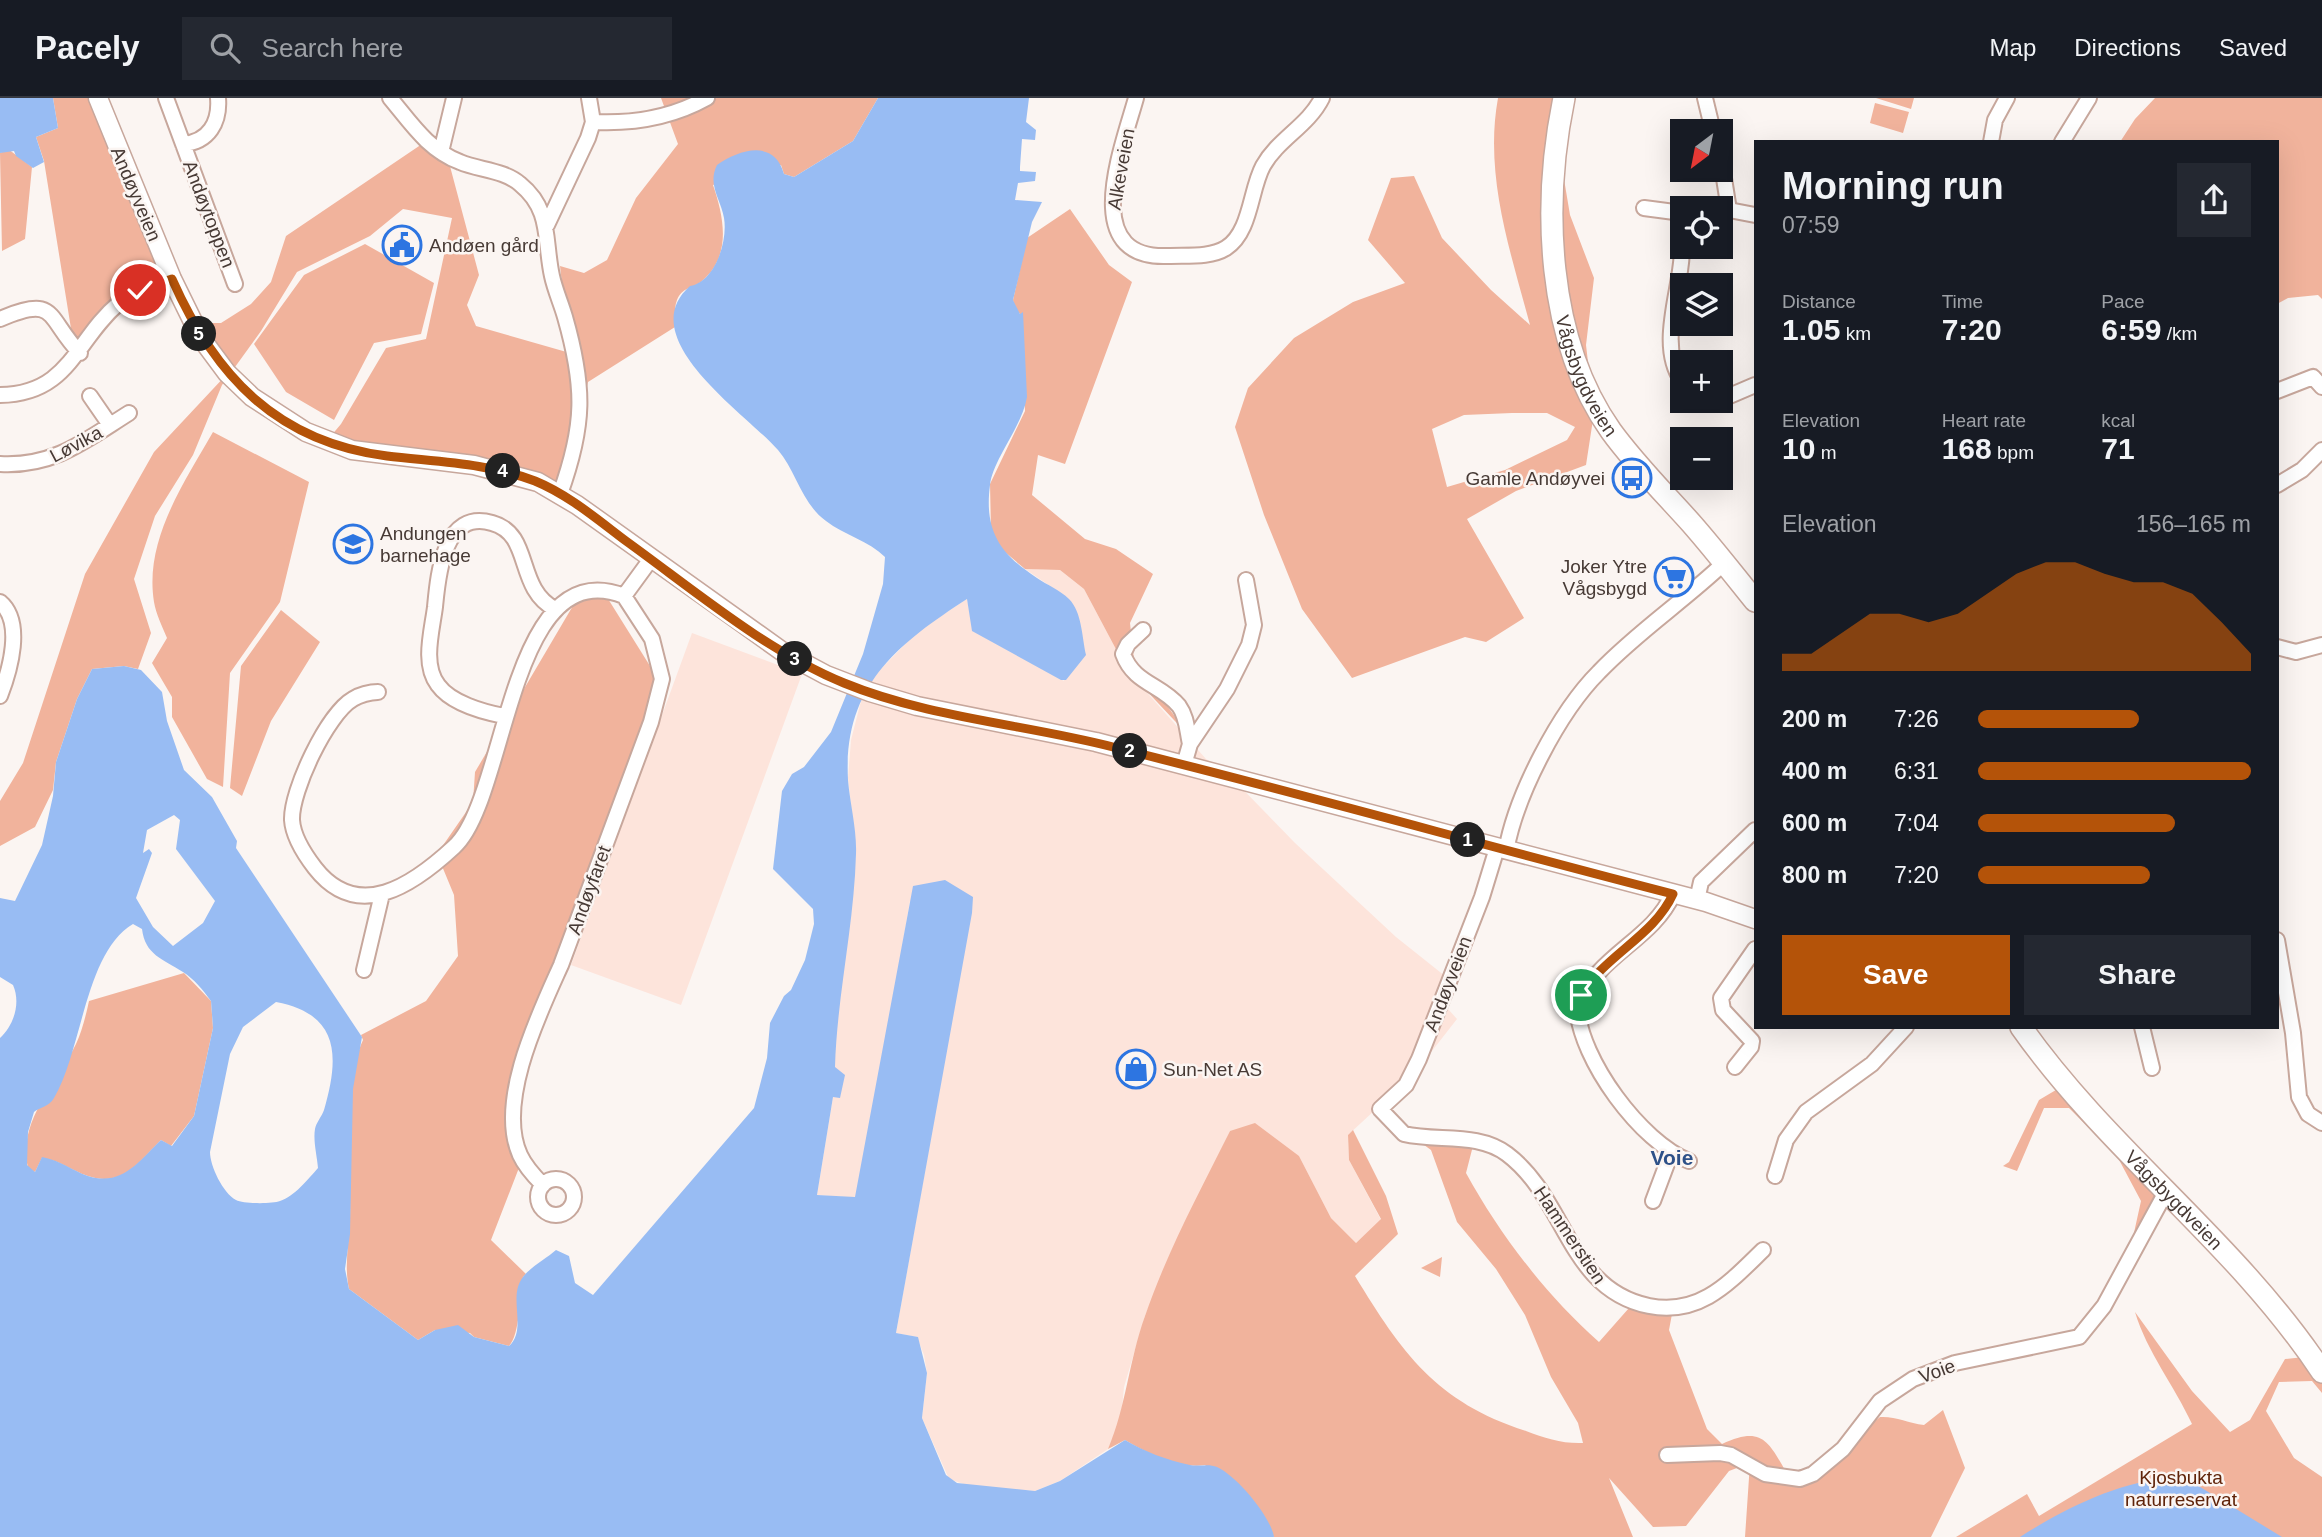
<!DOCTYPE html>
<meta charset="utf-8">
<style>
body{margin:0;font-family:Arial,sans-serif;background:#242831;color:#f1f3f6;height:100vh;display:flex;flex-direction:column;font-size:26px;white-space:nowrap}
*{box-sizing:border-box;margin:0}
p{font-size:23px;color:#9ea1a6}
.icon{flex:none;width:38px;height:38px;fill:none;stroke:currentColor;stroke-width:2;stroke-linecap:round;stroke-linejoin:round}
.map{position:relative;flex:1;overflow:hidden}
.details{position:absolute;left:1754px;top:42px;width:525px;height:889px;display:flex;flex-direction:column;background:#171b24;border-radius:0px;box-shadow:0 7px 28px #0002}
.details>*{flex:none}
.needle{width:46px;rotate:212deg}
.controls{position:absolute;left:1670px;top:21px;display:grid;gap:14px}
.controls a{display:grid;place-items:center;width:63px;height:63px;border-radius:0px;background:#171b24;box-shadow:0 7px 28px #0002;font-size:35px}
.pin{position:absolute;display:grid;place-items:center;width:60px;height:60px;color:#fff;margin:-30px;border:4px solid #fff;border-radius:50%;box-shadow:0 2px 7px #0007}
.km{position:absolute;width:35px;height:35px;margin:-18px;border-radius:50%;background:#222;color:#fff;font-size:19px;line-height:35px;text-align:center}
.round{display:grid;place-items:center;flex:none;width:74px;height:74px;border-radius:0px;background:#242831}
.overview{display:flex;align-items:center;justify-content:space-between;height:119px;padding:0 28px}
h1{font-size:38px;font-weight:800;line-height:52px}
.figures{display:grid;grid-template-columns:repeat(3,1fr);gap:10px;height:119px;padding:7px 28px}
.figures div{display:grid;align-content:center}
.figures b{font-size:30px;font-weight:800}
.figures small{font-size:19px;font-weight:400}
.figures p{font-size:19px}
.chart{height:196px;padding:14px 28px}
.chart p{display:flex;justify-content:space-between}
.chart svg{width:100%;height:126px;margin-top:7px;fill:#b45309;opacity:.7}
.action{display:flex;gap:14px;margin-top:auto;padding:14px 28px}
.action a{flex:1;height:80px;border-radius:0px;background:#b45309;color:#fff;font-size:28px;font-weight:800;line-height:80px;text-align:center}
.action a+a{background:#242831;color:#f1f3f6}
ul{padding:0 28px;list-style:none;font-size:23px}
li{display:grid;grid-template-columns:112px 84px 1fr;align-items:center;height:52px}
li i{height:18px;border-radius:9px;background:#b45309}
header{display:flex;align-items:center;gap:42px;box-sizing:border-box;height:98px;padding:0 35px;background:#171b24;border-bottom:2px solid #363941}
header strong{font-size:33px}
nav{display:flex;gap:38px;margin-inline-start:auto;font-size:24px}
.search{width:490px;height:63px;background:#242831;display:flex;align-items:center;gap:18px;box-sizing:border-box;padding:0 24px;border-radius:0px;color:#9ea1a6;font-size:26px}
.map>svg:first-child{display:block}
</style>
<header>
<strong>Pacely</strong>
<div class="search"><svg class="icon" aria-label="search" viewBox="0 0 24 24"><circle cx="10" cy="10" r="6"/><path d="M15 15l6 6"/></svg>Search here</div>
<nav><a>Map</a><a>Directions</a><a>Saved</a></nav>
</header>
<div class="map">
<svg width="2322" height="1439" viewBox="0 0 2322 1439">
<rect width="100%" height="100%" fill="#fbf5f2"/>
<path fill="#fde4db" d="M1025,471l35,1 24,19 43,81 79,89 16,9 73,75 101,94 54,43 -10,20 17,19 -43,55 -66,61 1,25 32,60 -25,23 -25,-25 -32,-62 -69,-25 -60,123 -25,62 -21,71 -3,33 -13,29 -48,32 -25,10 -63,-4 -23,-8 -27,-61 5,-45 -3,-18 -7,-18 -21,-4 75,-421 -61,-11 -51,297 -42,-3 16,-98 3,-76 20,-168 -8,-75 3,-38 11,-43 8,-17 49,-50 48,-31 6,32 91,50 -14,-95z
M692,535l110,41 -121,331 -110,-40z"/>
<path fill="#f1b39c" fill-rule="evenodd" d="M53,0h48l39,106 22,79 -89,58 -29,-180 -8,-24 22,-9z
M661,0h217l-25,43 -59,36 -10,-3 -3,-9 -68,20c11,32 19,71 -11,96 -8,7 -20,6 -25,19 -3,7 -2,19 -2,27l-87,55 -27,112 -31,-16 -205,-35 16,-19 45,-76 40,-9 26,-121 -49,-9 -33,27 -73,36 -36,59 -39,54 -29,70 -38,61 -21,63 17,54 -13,36 -14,-3 -32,3 -15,30 -21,63 -3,28 -18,37 -35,19v-45l23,-38 62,-189 69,-122 73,-78 -43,-51h37l30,-19 20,-22 15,-46 139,-94 22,13 32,120 -12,30 9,21 94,27 -10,-87 24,7 23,-13 29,-62 42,-54z
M1498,0h71l-10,51 11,66 24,63 -8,67 8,68 -8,52 -70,26 -49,28 57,99 -38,24 -21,-5 -113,41 -50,-69 -38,-94 -29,-88 13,-39 46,-50 59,-36 52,-19 -37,-43 23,-62 23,-2 28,62 49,52 39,35c-20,-75 -46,-150 -32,-227zM1512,315h35l28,14 -8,13 -62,30 -58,17 -15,-58 32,-14z
M1876,0h38l-3,11z
M2155,0h167v201l-4,-4 -30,3 -11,6v-162h-157l15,-23z
M1875,5l34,9 -6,21 -33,-10z
M8,51l24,18 -7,72 -23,12 -2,-98z
M1070,111l39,56 23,17 -67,182 -27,-9 -6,40 53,44 31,10 37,25 -23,49 4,37 55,76 -62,-66 -43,-81 -24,-19 -35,-1 -26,-22 -8,-16 -1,-47 35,-73 -5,-97 -6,-7 -1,-7 14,-62z
M365,146l69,39 -13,51 -47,9 -40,77 -48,-28 -32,-48 50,-69z
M213,334l96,50 -29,120 -50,71 -7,114 -16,-8 -35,-62v-20l-20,-34 15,-25c-5,-12 -11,-24 -13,-36 -10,-62 30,-119 59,-170z
M597,496h8l55,88 -131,370 -16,71 9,37 -31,80 35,34 -3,3c-3,17 -3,58 -14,69l-35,-9 -4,-4 -35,-3 -17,10 -69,-51c-5,-24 0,-46 1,-70 1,-50 -7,-136 13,-179l-2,-5 65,-34 32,-45 -4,-61 -17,-41 36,-52 2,-30 99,-168z
M281,512l39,32 -49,79 -29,75 -12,-8 11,-122z
M184,875l27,28 2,27 -19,88 -23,30 -10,-6c-22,22 -39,48 -73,36 -18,-6 -26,-15 -46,-18l-7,14 -7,-4c-11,-48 29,-84 48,-124 6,-13 10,-29 13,-43z
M2061,989l94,98 -2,37 -27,47 15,-68 -24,-45 -48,-48h-25l-27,63 -14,-5 6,-4 30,-62z
M1255,1025l44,33 32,62 25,25 25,-24 -32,-59 -1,-25 5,-5 33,66 12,38 -43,42c47,77 81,126 171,155 19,7 37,13 57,12l-5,-20 -27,-46 -26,-62 -29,-46 -39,-47 -26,-72 -25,-18 69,6 -9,35c34,62 80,122 133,169l30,-34 21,6h22l-3,16 38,99 15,15c39,-18 46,-4 64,28l21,5 73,-60c15,-1 28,6 44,8l19,-15 22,58 -34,69h-186l5,-74 -21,8 -43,55 -33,1 -44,-49 24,59h-359l-69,-72c-26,4 -58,-12 -80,-25l-17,9c18,-42 21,-89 37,-133 22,-64 55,-125 85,-185z
M1442,1159l-2,20 -19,-9z
M2135,1214l57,79 38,41 20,-12 35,-61 19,-2 18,8v28l-10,-12 -33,1 -13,29 28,47 28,19v60h-366l71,-43 12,22 153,-92c-18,-39 -45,-72 -57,-112z"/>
<path fill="#98bcf3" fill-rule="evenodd" d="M0,0h53l5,30 -22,9 8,25 -11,6 -17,-12 -2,-5 -14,2z
M878,0h151l-3,24 10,8 -1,10 -13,-1 -2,28v4l16,1 -1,9 -17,2 -3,17 27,2 -10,20 -19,78 7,14 3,-2 4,85c-5,30 -34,62 -37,88 -6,46 10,69 47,93 10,7 23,12 32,21 13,13 13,38 17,56l-20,25h-5l-89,-49 -5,-32c-71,46 -124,88 -119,181 2,24 9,50 8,74 -2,72 -19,142 -21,213l10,8 -5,23 -7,-1 -16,98 38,2 58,-311 32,-6 28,17 -1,16 -76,420 22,4 9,36 -5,45 24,57 11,8 78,8 25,-10 65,-41c20,12 42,20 65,25 9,2 18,-2 27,2 20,9 54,50 57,70h-1274v-499c14,-13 21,-35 13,-53l-13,-8v-79l15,3 27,-56 11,-49 3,-34 21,-63 15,-30 32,-3 17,4 21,22 5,29 17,49 28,27 25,44 -1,7 126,189 -9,52 -3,145 -5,35 4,20 69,51 17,-10 23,-5 16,12 35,9c18,-16 0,-47 12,-66 7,-12 25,-21 35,-30l13,6 6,27 18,12 161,-187 13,-50 3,-35 14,-27 7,-6 14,-30 9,-36 -1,-15 -40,-40 9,-78 10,-17 12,-7 27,-35 32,-78 20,-70 2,-27c-16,-16 -41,-22 -59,-36 -24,-17 -30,-50 -48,-71 -31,-36 -147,-112 -88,-164 25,-4 38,-45 34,-68 -3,-19 -17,-33 -7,-53 22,-15 57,-27 67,9l10,3 59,-36zM174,717l6,5 -4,29 39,52 -12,22 -30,23 -20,-19 -17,-29 16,-45 -3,-4 -6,4 4,-23zM133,826l9,5c3,26 21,30 41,43 11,7 20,18 28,29l2,27 -19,88 -22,30 -11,-6c-22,21 -39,47 -73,36 -17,-6 -26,-15 -46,-19l-7,15 -8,-7 1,-33 6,-20c6,-5 15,-5 20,-14 28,-47 31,-146 79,-174zM276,904c63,12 64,53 48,108 -2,6 -8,13 -9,19 -2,12 2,27 3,39 -9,10 -24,29 -38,33 -8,3 -36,3 -44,-1 -13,-7 -26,-34 -26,-48l20,-98 13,-27z
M2175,1379l17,5 90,55h-262c45,-29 100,-56 155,-60z"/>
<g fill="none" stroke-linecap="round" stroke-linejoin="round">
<defs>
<path id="minor" d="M166,0l69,186
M390,0c21,25 38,52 70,64 19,8 44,8 60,22 32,26 24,56 32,92 3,14 9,27 13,41 20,70 20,108 -5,177
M1136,0c-14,50 -58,162 32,158 18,-1 42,2 58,-8 25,-16 24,-58 37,-82 15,-27 45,-40 59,-68
M1705,0l8,33
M593,24c39,2 80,-5 114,-24
M1991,44l4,-22 12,-22
M2062,44l27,-44
M183,46c26,-2 37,-22 35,-46
M441,54l13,-54
M1720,55l9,57
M1644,110l38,5
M1722,113l7,-1 26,5
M1682,116v29
M547,127l41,-87 5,-16 -4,-24
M0,221c58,-25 46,-1 80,34
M1682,283c-26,-37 1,-95 0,-134
M2277,293l36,-14 9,10
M0,297c70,-1 75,-55 119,-92 15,-13 34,-18 53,-24
M90,298l20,29
M1720,298l7,1 28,-12
M0,366c54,3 86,-24 129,-51
M2277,387l25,-15 20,-20
M0,504c24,20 10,68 0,94
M1143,532l-15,14 -5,10c11,30 38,30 56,52 8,11 8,25 11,38
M2277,549l19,5 26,-7
M378,594c-8,0 -19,3 -25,7 -26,15 -62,92 -61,121 1,16 13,35 23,48 43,55 98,17 139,-21 54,-48 54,-296 170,-251l27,-37
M504,618c-21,-4 -53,-13 -66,-31 -16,-21 -6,-54 -3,-78 3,-31 8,-98 57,-84 41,11 23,65 63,86
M1184,667l6,-21 37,-55 22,-44 5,-20 -8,-45
M1497,750l-15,49 -63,162 -13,26 -26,24 24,25c34,8 74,-2 103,20 60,45 60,135 142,152 51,10 80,-23 114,-56
M1506,753c10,-56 53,-139 93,-179 38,-40 85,-71 125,-109
M1673,796c-21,47 -77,61 -96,113 3,53 64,135 112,154
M1697,802l4,-18 54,-52
M2277,842l16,93 6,64 9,17 14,9
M364,872l18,-76
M2142,929l10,41
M1735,969l16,-20 1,-6 -29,-31 -2,-12 34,-49
M1775,1078l11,-36 20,-28 66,-48 34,-37
M538 1099a18 18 0 1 1 36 0a18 18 0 1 1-36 0Z
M543,1087c-9,-9 -18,-19 -23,-30 -24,-53 19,-141 41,-190l90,-243 11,-43 -10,-40 -28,-43
M1653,1103l18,-48
M1667,1357l53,-2 11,2 34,19 35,5 13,-5 30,-25 37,-48 33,-22 42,-16 124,-26 25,-31 63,-116"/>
<path id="tertiary" d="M98,0l74,181 29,59 26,35 25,24 54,35 46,18 122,15 64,17 39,23 206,147 43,23 44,17 47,14 179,36 610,160 49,17"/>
<g id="primary">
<path id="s1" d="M1564,0c-22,106 -18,241 47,333 24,33 53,62 80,92 22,25 43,52 64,78"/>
<path id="s2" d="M2021,929c88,125 215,215 301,345"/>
</g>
</defs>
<use href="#minor" stroke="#c7a79c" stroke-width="18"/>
<use href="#tertiary" stroke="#c7a79c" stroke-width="21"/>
<use href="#primary" stroke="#c7a79c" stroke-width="24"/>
<use href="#minor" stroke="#fff" stroke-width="14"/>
<use href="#tertiary" stroke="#fff" stroke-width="18"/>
<use href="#primary" stroke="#fff" stroke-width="21"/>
</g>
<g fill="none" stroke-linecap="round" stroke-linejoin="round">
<defs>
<path id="route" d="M140,192l32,-11c43,97 105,163 215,177 50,6 101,7 148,25 34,14 63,39 91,60 68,49 140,110 218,142 85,35 180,41 269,64 187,46 373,99 560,147 -19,42 -68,61 -92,101"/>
</defs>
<use href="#route" stroke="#fff" stroke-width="14"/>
<use href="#route" stroke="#b45309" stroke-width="9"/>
</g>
<defs>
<symbol id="civic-ring" viewBox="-11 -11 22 22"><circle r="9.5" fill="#fbf5f2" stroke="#2d75e1" stroke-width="1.5"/><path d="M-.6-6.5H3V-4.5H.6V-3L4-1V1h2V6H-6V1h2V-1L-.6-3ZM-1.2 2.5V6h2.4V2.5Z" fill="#2d75e1"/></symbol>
<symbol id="bus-ring" viewBox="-11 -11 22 22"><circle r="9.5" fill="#fbf5f2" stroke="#2d75e1" stroke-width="1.5"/><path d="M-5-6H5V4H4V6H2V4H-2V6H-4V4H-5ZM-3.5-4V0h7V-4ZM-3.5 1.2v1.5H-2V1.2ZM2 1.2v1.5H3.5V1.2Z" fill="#2d75e1"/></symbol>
<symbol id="school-ring" viewBox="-11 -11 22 22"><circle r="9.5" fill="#fbf5f2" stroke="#2d75e1" stroke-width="1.5"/><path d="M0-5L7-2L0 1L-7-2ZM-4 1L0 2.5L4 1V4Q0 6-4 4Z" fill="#2d75e1"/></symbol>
<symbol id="supermarket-ring" viewBox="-11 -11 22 22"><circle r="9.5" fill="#fbf5f2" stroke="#2d75e1" stroke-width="1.5"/><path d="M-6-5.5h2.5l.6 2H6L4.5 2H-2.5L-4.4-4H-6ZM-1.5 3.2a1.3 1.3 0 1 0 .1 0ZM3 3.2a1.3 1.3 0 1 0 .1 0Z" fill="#2d75e1"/></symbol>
<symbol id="shop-ring" viewBox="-11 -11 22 22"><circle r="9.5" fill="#fbf5f2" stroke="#2d75e1" stroke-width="1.5"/><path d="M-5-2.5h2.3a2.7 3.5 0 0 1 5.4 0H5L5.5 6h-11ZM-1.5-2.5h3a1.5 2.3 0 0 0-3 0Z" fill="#2d75e1"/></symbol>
</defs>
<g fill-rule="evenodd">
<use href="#civic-ring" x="380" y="125" width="44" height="44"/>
<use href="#bus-ring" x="1610" y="358" width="44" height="44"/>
<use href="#school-ring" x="331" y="424" width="44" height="44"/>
<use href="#supermarket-ring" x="1652" y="457" width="44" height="44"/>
<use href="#shop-ring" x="1114" y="949" width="44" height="44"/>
</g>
<g text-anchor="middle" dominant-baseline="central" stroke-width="5" stroke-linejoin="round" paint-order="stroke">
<g font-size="19" fill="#473a35" stroke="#fbf5f2">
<text transform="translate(1121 71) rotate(-80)">Alkeveien</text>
<text transform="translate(136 96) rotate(67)">Andøyveien</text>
<text transform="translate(209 116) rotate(69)">Andøytoppen</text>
<text stroke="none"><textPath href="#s1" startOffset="284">Vågsbygdveien</textPath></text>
<text transform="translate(76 346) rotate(-28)">Løvika</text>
<text transform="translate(589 792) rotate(-70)">Andøyfaret</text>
<text transform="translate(1448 886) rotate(-69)">Andøyveien</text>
<text stroke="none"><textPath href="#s2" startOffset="231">Vågsbygdveien</textPath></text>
<text transform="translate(1570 1137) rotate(56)">Hammerstien</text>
<text transform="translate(1937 1273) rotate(-20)">Voie</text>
</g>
<g font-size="19" fill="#473a35" stroke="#fbf5f2" text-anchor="start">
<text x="429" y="147">Andøen gård</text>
<text x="1605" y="380" text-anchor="end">Gamle Andøyvei</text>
<text x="380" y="435">Andungen<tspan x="380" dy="22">barnehage</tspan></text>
<text x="1647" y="468" text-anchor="end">Joker Ytre<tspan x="1647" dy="22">Vågsbygd</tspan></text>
<text x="1163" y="971">Sun-Net AS</text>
</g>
<g font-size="19" fill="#5f2309" stroke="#fbf5f2">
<text x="2181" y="1379">Kjosbukta<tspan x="2181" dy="22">naturreservat</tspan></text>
</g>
<g font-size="21" font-weight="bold" fill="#2e5188" stroke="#fbf5f2">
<text x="1672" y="1059">Voie</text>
</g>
</g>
</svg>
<div class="controls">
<a><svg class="needle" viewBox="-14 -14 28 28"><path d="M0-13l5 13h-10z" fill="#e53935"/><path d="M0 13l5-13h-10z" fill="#9ea1a6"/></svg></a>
<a><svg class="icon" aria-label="locate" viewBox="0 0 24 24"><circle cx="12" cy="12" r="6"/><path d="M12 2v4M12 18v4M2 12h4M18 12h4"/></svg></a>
<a><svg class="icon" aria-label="layers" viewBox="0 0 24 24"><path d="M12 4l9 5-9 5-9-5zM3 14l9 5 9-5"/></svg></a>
<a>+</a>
<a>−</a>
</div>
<div class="pin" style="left:1581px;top:897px;background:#1e9e55"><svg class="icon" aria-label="arrive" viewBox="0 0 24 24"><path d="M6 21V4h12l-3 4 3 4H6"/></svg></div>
<div class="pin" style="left:140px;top:192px;background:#d93025"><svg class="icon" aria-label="check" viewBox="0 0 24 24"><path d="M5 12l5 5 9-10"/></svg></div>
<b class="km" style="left:1468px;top:742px">1</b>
<b class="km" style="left:1130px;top:653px">2</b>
<b class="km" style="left:795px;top:561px">3</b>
<b class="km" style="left:503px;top:373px">4</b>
<b class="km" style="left:199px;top:236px">5</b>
<section class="details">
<div class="overview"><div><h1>Morning run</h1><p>07:59</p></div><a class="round"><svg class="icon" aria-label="share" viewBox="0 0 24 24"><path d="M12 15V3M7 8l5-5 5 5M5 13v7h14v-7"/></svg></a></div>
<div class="figures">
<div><p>Distance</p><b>1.05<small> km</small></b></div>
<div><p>Time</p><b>7:20</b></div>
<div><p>Pace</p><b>6:59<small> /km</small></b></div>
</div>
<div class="figures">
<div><p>Elevation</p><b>10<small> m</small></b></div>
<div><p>Heart rate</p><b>168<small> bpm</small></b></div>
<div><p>kcal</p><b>71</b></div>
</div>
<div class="chart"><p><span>Elevation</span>156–165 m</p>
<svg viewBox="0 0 160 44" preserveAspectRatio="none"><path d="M0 44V38L10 38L20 31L30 24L40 24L50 27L60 24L70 17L80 10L90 6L100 6L110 10L120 13L130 13L140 17L150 27L160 38V44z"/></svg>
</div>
<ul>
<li><b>200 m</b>7:26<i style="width:59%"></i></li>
<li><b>400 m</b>6:31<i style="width:100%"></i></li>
<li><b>600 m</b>7:04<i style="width:72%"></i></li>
<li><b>800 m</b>7:20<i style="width:63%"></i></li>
</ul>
<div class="action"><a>Save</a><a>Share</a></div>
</section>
</div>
